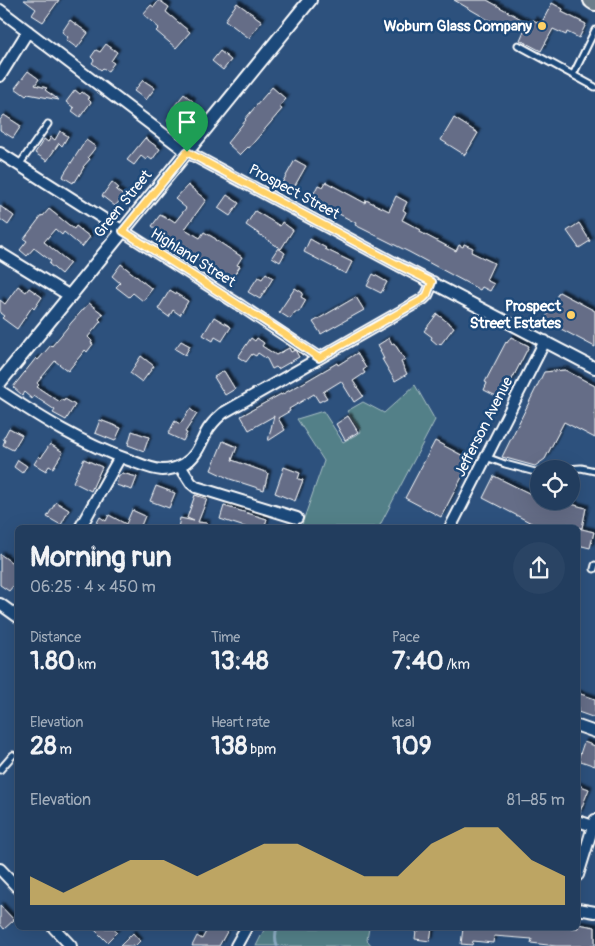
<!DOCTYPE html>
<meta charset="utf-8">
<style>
body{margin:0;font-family:Pangolin,sans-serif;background:#2a4464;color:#f1f3f6;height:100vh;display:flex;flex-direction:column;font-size:19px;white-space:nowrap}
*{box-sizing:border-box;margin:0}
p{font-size:16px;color:#a2aebc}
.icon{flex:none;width:28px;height:28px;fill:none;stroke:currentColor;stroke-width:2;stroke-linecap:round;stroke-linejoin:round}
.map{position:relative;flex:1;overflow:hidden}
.sheet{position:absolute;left:15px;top:525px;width:565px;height:405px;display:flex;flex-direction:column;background:#223d5e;border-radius:8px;box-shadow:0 5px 20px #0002,0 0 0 1px #3f5673}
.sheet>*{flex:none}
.fabs{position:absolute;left:530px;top:460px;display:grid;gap:10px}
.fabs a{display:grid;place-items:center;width:50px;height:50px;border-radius:50%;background:#223d5e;box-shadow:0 5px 20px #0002,0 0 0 1px #3f5673;font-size:25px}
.pin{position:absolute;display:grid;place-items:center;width:42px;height:42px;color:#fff;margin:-51px -21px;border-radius:50% 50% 50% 0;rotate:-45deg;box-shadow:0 0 5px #0007}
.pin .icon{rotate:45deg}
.round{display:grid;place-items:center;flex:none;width:52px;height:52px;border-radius:26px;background:#2a4464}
.summary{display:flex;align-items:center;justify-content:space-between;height:85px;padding:0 15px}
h1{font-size:28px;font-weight:700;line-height:38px}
.figures{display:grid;grid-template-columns:repeat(3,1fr);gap:8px;height:85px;padding:5px 15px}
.figures div{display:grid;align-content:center}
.figures b{font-size:25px;font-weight:700}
.figures small{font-size:14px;font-weight:400}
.figures p{font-size:14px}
.chart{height:140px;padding:10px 15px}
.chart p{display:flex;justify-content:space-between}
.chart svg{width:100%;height:90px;margin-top:5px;fill:#ffd166;opacity:.7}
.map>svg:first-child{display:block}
</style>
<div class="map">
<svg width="595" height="946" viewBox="0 0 595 946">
<defs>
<filter id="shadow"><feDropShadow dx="3" dy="-3" stdDeviation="1" flood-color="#0009"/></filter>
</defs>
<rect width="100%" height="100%" fill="#2d517d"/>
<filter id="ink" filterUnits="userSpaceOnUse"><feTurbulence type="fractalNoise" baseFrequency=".02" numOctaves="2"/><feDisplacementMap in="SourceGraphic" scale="10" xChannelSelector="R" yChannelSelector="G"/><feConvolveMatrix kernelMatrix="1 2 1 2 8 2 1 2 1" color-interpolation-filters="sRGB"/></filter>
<g filter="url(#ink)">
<path fill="#538088" stroke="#a9c0c4" d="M415,385l20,35 -56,107h-78l23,-66 -27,-42 26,-8 20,31 18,-10 -14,-21 16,-9 21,11z
M265,928h104l-2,12 5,6h-116z"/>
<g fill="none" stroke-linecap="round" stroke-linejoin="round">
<path stroke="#8cadc4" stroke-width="3" d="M277,928c-2,5 -2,13 0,18"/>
</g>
<path fill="#656d87" stroke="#fff" filter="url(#shadow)" d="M24,0h35l-16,22 -11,-7 4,-6z
M159,0l10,7 -3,5 24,20 -14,16 -20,-17 3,-3 -16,-14 8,-9 3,2z
M454,0h33l43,24 3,-4 8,4 11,-21 11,6 -1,3 24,12 -7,14 -12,-6 -1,3 -13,-6 -12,22 -21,-11 4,-9 -14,-8 -4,7z
M237,3l25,18 -13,17 -24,-18z
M70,20l18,13 -11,15 -11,-8 2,-3 -6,-5z
M106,44l11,8 -6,9 3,2 -6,8 -5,-3 -2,2 -9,-7 2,-3 -3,-3 5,-7 4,2z
M220,51l11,9 -8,10 -11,-9z
M28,71l11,8 -4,6 12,3 -2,2 14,10 -31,-6 -2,2 -11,-8z
M143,80l12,8 -9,12 -12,-9z
M272,87l14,12 -7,8 3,2 -33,39 -1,-1 -8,8 -13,-12 19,-23 -1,-1z
M75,90l5,4 2,-2 8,6 -2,1 3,3 -11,15 -8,-6 2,-3 -8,-6z
M184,94l9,7 -6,8 3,2 -13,17 -10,-8 7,-9 -2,-2z
M4,115l17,11 -8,12 -13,-8v-10z
M454,118l24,15 -13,22 -24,-15z
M60,131l8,5 -6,10 -3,-3 -12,18 -12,-8 9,-14 4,3 3,-5 4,3z
M145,138l15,11 -8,11 -4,-3 -2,3 -5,-4 -7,9 -7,-5z
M86,140l10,7 -8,10 2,2 -7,8h1l-9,15 -1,-1 -1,2 -10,-6 1,-3z
M295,160l11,6 -13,23 -11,-6z
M112,182l7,6 -3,2 8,6 -9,10 -13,-10z
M326,182l39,21 1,-3 23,11 7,-15 11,6 -4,8 3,2 -4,8 19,10 -1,2 36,19 3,-6 4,2 1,-3 9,4 -2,4 23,11 -8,17 8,4 -4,7 -8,-4 -2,3 -71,-38 -54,-27 1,-2 -45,-24 7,-14 5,2z
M188,185l18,15 -21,29 15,9 4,-6 12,7v1l26,17 -5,8 3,1 -9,14 -42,-27 1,-2 -1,-1 -16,-10 -1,1 -3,-3v1l-17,-13 8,-11 8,4 1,-1 6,4 11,-14 -11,-9z
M227,195l12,8 -9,13 -12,-8z
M0,206l14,10 -6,9 -8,-6z
M49,209l25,20 2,-3 14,11 -8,10 -18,-15 -2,3 -7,-6 -11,13 26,21 -9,11 -12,-10 2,-3 -17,-13 -7,8 -7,-6 7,-9 -3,-2 18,-24 1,1z
M255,211l25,15 2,-4 11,8 -12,19 -35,-24z
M579,223l11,18 -11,7 -12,-17z
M310,239l16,9 -1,1 27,13 -6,12 -42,-22z
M278,248l7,5 -5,9 -8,-5z
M121,264l31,25 -9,12 -10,-8 -4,4 -13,-10 4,-4 -8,-7z
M266,273l7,5 -13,21 -12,-7 10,-15 4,2z
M373,274l14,8 -6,11 -14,-7z
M18,286l8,6 3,-4 13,9 -8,12 -2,-2 -15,22 -15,-11 2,-2 -4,-3v-13l5,4z
M295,288l8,5 -2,4 5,3 -7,12h-4l-5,7 -11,-7z
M170,290l18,11 -8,14 -7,-5 -4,7 -11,-8z
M559,292l36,19v36l-51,-27z
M356,297l8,13 -43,24 -8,-12z
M89,303l14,11 -4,5 2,2 -13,16 4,4 -1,2 2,1 -6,8 -2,-2 -17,21 -13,-10 -18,22 2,2 -2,2 23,15 1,-2 3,1 1,-2 10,6 -9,15 -13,-7 2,-3 -21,-14 -2,3 -8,-7 -2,3 -9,-8 23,-29 2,2 13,-15 1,1 19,-23z
M437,314l17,13 -13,17 -1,-1 -2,2 -7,-6 1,-2 -8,-6z
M214,317l17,10 -9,14 -7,-4 -2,4 -10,-6z
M511,337l18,9 -27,53 -18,-9 3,-7 -2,-1 21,-40 1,1z
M251,338l4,3 2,-3 7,5 -2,3 14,9 13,-7 2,4 4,-2 4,7 -21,12 -2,-2 -4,2 -5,-10 -9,-6 -2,3 -4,-2 -6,8 -8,-5z
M389,338l3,6 2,-1 11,17 -4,2 6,12 -12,7 -13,-22h2l-4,-8 1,-1 -3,-5z
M181,341l9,5 -5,9 -10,-6z
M357,353l9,15 -3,2 2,3 -12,8 10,15 -9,6 -13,-21 -18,11 4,6 -8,4 -5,-8 -25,15 1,2 -12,7 7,12 -17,11 6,-25 -25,14 -8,-14 40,-22v1l22,-12 34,-20 1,2z
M141,356l13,10 -12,16 -12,-9z
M565,370l30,16v52l-31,-16 -19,37 -10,7 -33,-9 42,-85z
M224,371l11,18 -10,6 -11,-18z
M190,409l7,5 -12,18 2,1 -4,8 -15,-7 7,-13 5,3z
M348,416l10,16 -13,8 -9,-16z
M100,420l21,8 -6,13 -20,-8z
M9,428l13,7 -9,15 -10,-5 2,-5 -2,-1z
M132,431l17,6 -5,14 -16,-6z
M223,441l14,6 -5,13 36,13 -4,17 -34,-11 -19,-9z
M435,441l36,19 -30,57 -36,-19z
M50,444l13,8 -10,16 -4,-2 -3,5 -12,-7 5,-8 2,2z
M84,459l18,8 -11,24 -18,-9z
M18,460l9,6 -5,7 -8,-6z
M284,467l16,6 -2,6 5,1 -8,21 -20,-8z
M122,473l15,4 -5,13 -16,-5 3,-10h2z
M494,476l45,22v3h6l10,5 2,-5h3l26,7 -4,20h-41l-58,-30z
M156,486l19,7 -6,15 -19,-7z
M195,495l12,4 -9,23 9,1 -1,5h-28l2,-10 14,3 -7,-3z
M56,502l13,8 -8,15 -14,-8z
M224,506l43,13 -3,9h-16l-28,-9z
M132,510l13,6 -5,12h-46l6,-11 6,4 3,-6 17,9z
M578,528l16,4 -4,16 -12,-3z
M0,554l18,13v13l-9,11 -9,-6z
M578,693l17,6v19l-17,-6z
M584,742l11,4v20l-17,-6z
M578,785l11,4 -10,25h-1z
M0,905l14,15 -10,9 -4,-5z
M578,924l17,3v19h-39l-25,-3 1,-4 -38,-3 -1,7 -20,-2 -1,4 -11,-1 2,-16h115z
M93,928h19l5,4 -10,10z
M208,928h21l-10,18h-27l5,-10 5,3z
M419,928h13l-2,13 -15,-2 1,-9 3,1z
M133,933l7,8 -5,5h-15z"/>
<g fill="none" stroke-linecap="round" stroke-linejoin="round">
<defs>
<path id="service" d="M518,45l77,42
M573,75l22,-45
M19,165l29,-41
M486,457l19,7 34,9
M566,469l15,-1 14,3
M594,569l1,-4
M0,770l13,-15"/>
<path id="minor" d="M0,10l187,142 213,114 195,102
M0,76l28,-45
M0,153l241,153 78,52
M0,253l70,43
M0,391c41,27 82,53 129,69 11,4 21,9 33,10 8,0 15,-2 22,-6 12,-7 16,-19 22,-31 4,-8 10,-14 17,-20l200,-114 4,-4 6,-13
M180,466l11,17 5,4 101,31
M80,528l40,-71
M450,528l95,-187
M0,604l18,13
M578,726l17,6
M578,821l15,5
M0,869l18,19
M578,875l17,-55
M578,909l17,3
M54,928l17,18
M236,946l10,-18"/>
<path id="tertiary" d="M0,382l310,-382"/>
<path id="primary" d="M592,0l3,2"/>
</defs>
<use href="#service" stroke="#fff" stroke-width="9"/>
<use href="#minor" stroke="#fff" stroke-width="14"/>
<use href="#tertiary" stroke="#fff" stroke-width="16"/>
<use href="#primary" stroke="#fff" stroke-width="20"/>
<use href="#service" stroke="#1f4a7a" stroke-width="5"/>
<use href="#minor" stroke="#1f4a7a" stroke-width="10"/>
<use href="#tertiary" stroke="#1f4a7a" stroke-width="12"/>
<use href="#primary" stroke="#6c7d8b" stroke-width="16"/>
</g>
</g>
<g fill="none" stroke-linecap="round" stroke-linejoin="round" filter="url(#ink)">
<defs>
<path id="route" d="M187,152l213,114 32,16 -5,13 -4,4 -104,59 -36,-25 -160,-102z"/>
</defs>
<use href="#route" stroke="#fff" stroke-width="10"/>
<use href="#route" stroke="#ffd166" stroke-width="6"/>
</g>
<g fill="#ffd166" stroke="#1f4a7a" stroke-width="2">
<circle cx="542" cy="26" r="5"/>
<circle cx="571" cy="315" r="5"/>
</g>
<g text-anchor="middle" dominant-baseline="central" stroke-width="5" stroke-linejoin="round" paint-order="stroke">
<g font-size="15" font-weight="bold" fill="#fff" stroke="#1f4a7a" text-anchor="end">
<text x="532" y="26">Woburn Glass Company</text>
<text x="561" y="306">Prospect<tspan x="561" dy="17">Street Estates</tspan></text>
</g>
<g font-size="15" fill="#fff" stroke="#1f4a7a">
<text transform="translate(294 192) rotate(28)">Prospect Street</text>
<text transform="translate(123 204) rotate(-51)">Green Street</text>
<text transform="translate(193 258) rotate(32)">Highland Street</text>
<text transform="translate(484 427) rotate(-63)">Jefferson Avenue</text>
</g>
</g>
</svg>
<div class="fabs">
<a><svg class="icon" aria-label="locate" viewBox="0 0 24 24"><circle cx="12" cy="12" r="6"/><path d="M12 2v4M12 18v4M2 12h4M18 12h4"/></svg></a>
</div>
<div class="pin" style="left:187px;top:152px;background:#1e9e55"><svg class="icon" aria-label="arrive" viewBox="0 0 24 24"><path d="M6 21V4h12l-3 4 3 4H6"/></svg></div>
<section class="sheet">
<div class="summary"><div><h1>Morning run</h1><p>06:25 · 4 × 450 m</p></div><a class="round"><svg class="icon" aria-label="share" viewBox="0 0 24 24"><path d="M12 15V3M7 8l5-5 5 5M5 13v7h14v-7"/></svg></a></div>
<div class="figures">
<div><p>Distance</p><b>1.80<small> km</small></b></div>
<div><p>Time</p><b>13:48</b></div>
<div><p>Pace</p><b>7:40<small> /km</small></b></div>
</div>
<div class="figures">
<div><p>Elevation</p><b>28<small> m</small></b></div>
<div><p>Heart rate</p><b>138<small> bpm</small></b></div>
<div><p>kcal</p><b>109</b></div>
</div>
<div class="chart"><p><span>Elevation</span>81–85 m</p>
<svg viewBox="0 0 160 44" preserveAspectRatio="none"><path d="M0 44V30L10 38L20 30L30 22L40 22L50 30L60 22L70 14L80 14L90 22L100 30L110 30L120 14L130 6L140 6L150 22L160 30V44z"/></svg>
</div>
</section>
</div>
